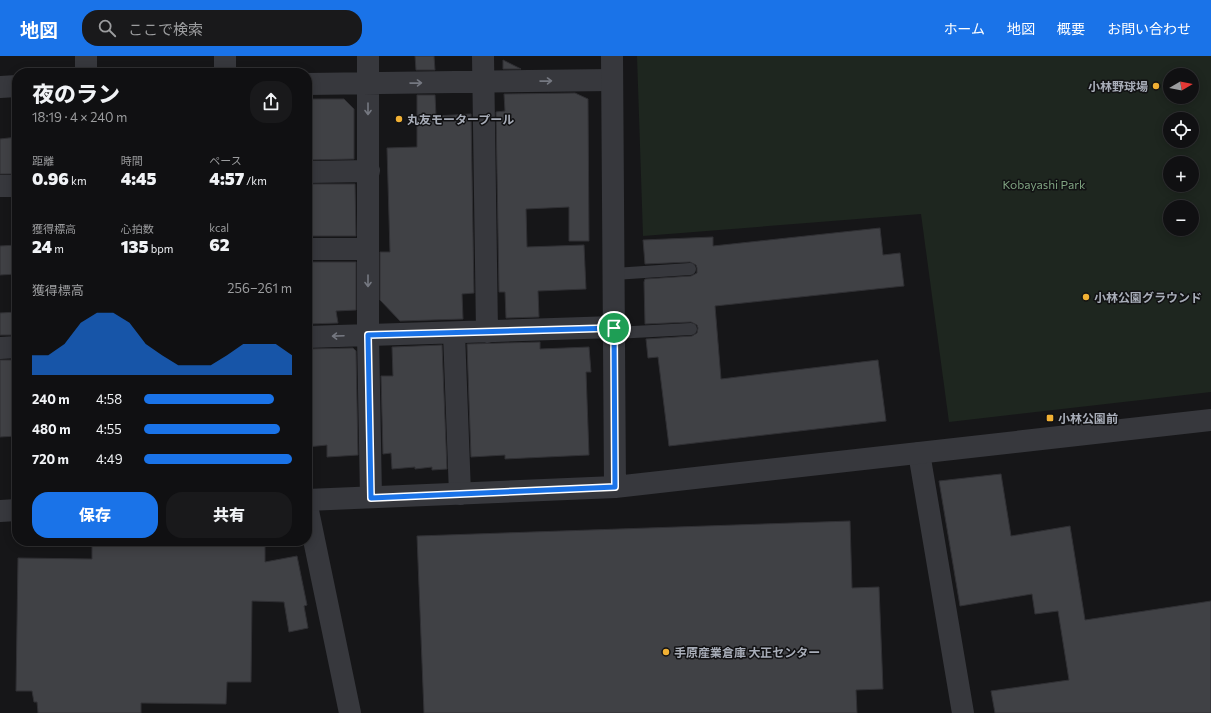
<!DOCTYPE html>
<html lang="ja">
<meta charset="utf-8">
<style>
body{margin:0;font-family:Commissioner,"Noto Sans JP",sans-serif;background:#19191b;color:#f1f3f6;height:100vh;display:flex;flex-direction:column;font-size:15px;white-space:nowrap}
*{box-sizing:border-box;margin:0}
p{font-size:13px;color:#9c9d9f}
.icon{flex:none;width:22px;height:22px;fill:none;stroke:currentColor;stroke-width:2;stroke-linecap:round;stroke-linejoin:round}
.map{position:relative;flex:1;overflow:hidden}
.sheet{position:absolute;left:12px;top:12px;width:300px;height:478px;display:flex;flex-direction:column;background:#101012;border-radius:16px;box-shadow:0 2px 10px #0003,0 0 0 1px #303032}
.sheet>*{flex:none}
.needle{width:26px;rotate:80deg}
.tools{position:absolute;left:1163px;top:12px;display:grid;gap:8px}
.tools a{display:grid;place-items:center;width:36px;height:36px;border-radius:50%;background:#101012;box-shadow:0 2px 10px #0003,0 0 0 1px #303032;font-size:20px}
.pin{position:absolute;display:grid;place-items:center;width:34px;height:34px;color:#fff;margin:-17px;border:2px solid #fff;border-radius:50%;box-shadow:0 1px 4px #0007}
.round{display:grid;place-items:center;flex:none;width:42px;height:42px;border-radius:16px;background:#19191b}
.overview{display:flex;align-items:center;justify-content:space-between;height:68px;padding:0 20px}
h1{font-size:22px;font-weight:800;line-height:30px}
.metrics{display:grid;grid-template-columns:repeat(3,1fr);gap:6px;height:68px;padding:4px 20px}
.metrics div{display:grid;align-content:center}
.metrics b{font-size:17px;font-weight:800}
.metrics small{font-size:11px;font-weight:400}
.metrics p{font-size:11px}
.chart{height:112px;padding:8px 20px}
.chart p{display:flex;justify-content:space-between}
.chart svg{width:100%;height:72px;margin-top:4px;fill:#1a73e8;opacity:.7}
.button{display:flex;gap:8px;margin-top:auto;padding:8px 20px}
.button a{flex:1;height:46px;border-radius:16px;background:#1a73e8;color:#fff;font-size:16px;font-weight:800;line-height:46px;text-align:center}
.button a+a{background:#19191b;color:#f1f3f6}
ul{padding:0 20px;list-style:none;font-size:13px}
li{display:grid;grid-template-columns:64px 48px 1fr;align-items:center;height:30px}
li i{height:10px;border-radius:5px;background:#1a73e8}
header{display:flex;align-items:center;gap:24px;box-sizing:border-box;height:56px;padding:0 20px;background:#1a73e8;color:#fff}
header strong{font-size:19px}
nav{display:flex;gap:22px;margin-inline-start:auto;font-size:14px}
.search{width:280px;height:36px;background:#19191b;display:flex;align-items:center;gap:10px;box-sizing:border-box;padding:0 14px;border-radius:16px;color:#9c9d9f;font-size:15px}
.map>svg:first-child{display:block}
</style>
<header>
<strong>地図</strong>
<div class="search"><svg class="icon" aria-label="search" viewBox="0 0 24 24"><circle cx="10" cy="10" r="6"/><path d="M15 15l6 6"/></svg>ここで検索</div>
<nav><a>ホーム</a><a>地図</a><a>概要</a><a>お問い合わせ</a></nav>
</header>
<div class="map">
<svg width="1211" height="657" viewBox="0 0 1211 657">
<rect width="100%" height="100%" fill="#161618"/>
<path fill="#1e261f" fill-rule="evenodd" d="M637,0h574v336l-262,30 -28,-208 -278,22zM1170,19h22v22h-22zM1170,63h22v22h-22zM1170,107h22v22h-22zM1170,151h22v22h-22z"/>
<path fill="#404145" stroke="#303034" d="M415,0h19l1,14h-19z
M503,4l18,9h-18z
M575,37l13,6 1,142h-20v-34l-43,2 1,38 57,-2 2,44 -48,2 1,26 -33,1 -1,-26h-6l-3,-180 9,-1 -1,-17z
M417,39h18l1,21 35,-2 3,179 -12,1 1,25 -63,2 -20,-21v-48h10l-3,-104 30,-1z
M307,43h37l10,10v50l-47,1z
M17,81v37h-17v-35z
M307,128h48l1,52h-47v-6h-2z
M880,172l3,27 17,-2 4,33 -189,20 6,73 157,-19 8,61 -217,25 -11,-89 -10,1 -2,-19 46,-3 5,-3 1,-5 -1,-3 -6,-3 -46,2 -1,-42 1,-3 46,-3 6,-3v-5l-1,-3 -6,-3 -45,2 -2,-24 70,-3v9z
M17,189v29l-17,1v-29z
M308,206h48v48l-20,1 2,12 -31,1z
M17,256v23h-17v-22z
M540,286v7l49,-2 2,25h-5l3,83 -84,4v-4l-34,2 -4,-113z
M442,289l5,124 -15,1v-3l-17,2v-2l-23,2 -1,-16 -8,1 -2,-78h12l-1,-29z
M353,292l3,3 2,104 -31,2v-12l-20,2v-98z
M0,304h17v76l-17,1z
M1001,418l10,62 59,-10 15,94 126,-19v112h-216l-4,-22 78,-11 -11,-69 -23,3 -3,-20 -72,12 -21,-125z
M850,465l2,67 27,-1 4,102 -27,1 1,23h-433l-7,-177z
M92,485l173,1v20l32,-6 10,49 -3,1 4,22 -19,4 -5,-30 -32,-1 -1,81h-24l-1,22 -85,-1v10h-103l-1,-11h-3l-2,-11h-16l2,-133 74,1z"/>
<g fill="none" stroke-linecap="round" stroke-linejoin="round">
<path stroke="#37383d" stroke-width="12" d="M614,218l76,-5
M614,277l77,-4"/>
<path stroke="#37383d" stroke-width="22" d="M86,0v17
M225,0v17
M368,0v279l3,162
M483,0l4,276
M307,28l305,-4
M0,31l17,-1
M307,116l62,-1
M0,130h17
M307,193h61
M454,277l6,161
M307,281l307,-10
M0,292l17,-1
M919,397l44,260
M307,450l43,207"/>
<path stroke="#37383d" stroke-width="22" d="M612,0l3,431
M307,444l308,-13 596,-67
M0,455l17,-1"/>
</g>
<defs><path id="oneway-shaft" d="M-6 0H5M1.5-3L5.5 0L1.5 3" fill="none" stroke-width="1.6" stroke-linecap="round" stroke-linejoin="round"/></defs>
<g stroke="#757881">
<use href="#oneway-shaft" transform="translate(546 25) rotate(-1)"/>
<use href="#oneway-shaft" transform="translate(416 27) rotate(-1)"/>
<use href="#oneway-shaft" transform="translate(368 53) rotate(90)"/>
<use href="#oneway-shaft" transform="translate(368 225) rotate(90)"/>
<use href="#oneway-shaft" transform="translate(338 280) rotate(178)"/>
</g>
<g fill="none" stroke-linecap="round" stroke-linejoin="round">
<defs>
<path id="route" d="M614,272l1,159 -244,11 -3,-163z"/>
</defs>
<use href="#route" stroke="#fff" stroke-width="8"/>
<use href="#route" stroke="#1a73e8" stroke-width="5"/>
</g>
<g fill="#f2b134" stroke="#111113" stroke-width="1.5">
<circle cx="1156" cy="30" r="4"/>
<circle cx="399" cy="63" r="4"/>
<circle cx="1086" cy="241" r="4"/>
<rect x="1046" y="358" width="8" height="8" rx="2"/>
<circle cx="666" cy="596" r="4"/>
</g>
<g text-anchor="middle" dominant-baseline="central" stroke-width="3" stroke-linejoin="round" paint-order="stroke">
<g font-size="12" font-weight="bold" fill="#a8adb8" stroke="#111113" text-anchor="start">
<text x="1148" y="30" text-anchor="end">小林野球場</text>
<text x="407" y="63">丸友モータープール</text>
<text x="1094" y="241">小林公園グラウンド</text>
<text x="1058" y="362">小林公園前</text>
<text x="674" y="596">手原産業倉庫 大正センター</text>
</g>
<g font-size="12" fill="#7fa381" stroke="#111113">
<text x="1044" y="128">Kobayashi Park</text>
</g>
</g>
</svg>
<div class="tools">
<a><svg class="needle" viewBox="-14 -14 28 28"><path d="M0-13l5 13h-10z" fill="#e53935"/><path d="M0 13l5-13h-10z" fill="#9c9d9f"/></svg></a>
<a><svg class="icon" aria-label="locate" viewBox="0 0 24 24"><circle cx="12" cy="12" r="6"/><path d="M12 2v4M12 18v4M2 12h4M18 12h4"/></svg></a>
<a>+</a>
<a>−</a>
</div>
<div class="pin" style="left:614px;top:272px;background:#1e9e55"><svg class="icon" aria-label="arrive" viewBox="0 0 24 24"><path d="M6 21V4h12l-3 4 3 4H6"/></svg></div>
<section class="sheet">
<div class="overview"><div><h1>夜のラン</h1><p>18:19 · 4 × 240 m</p></div><a class="round"><svg class="icon" aria-label="share" viewBox="0 0 24 24"><path d="M12 15V3M7 8l5-5 5 5M5 13v7h14v-7"/></svg></a></div>
<div class="metrics">
<div><p>距離</p><b>0.96<small> km</small></b></div>
<div><p>時間</p><b>4:45</b></div>
<div><p>ペース</p><b>4:57<small> /km</small></b></div>
</div>
<div class="metrics">
<div><p>獲得標高</p><b>24<small> m</small></b></div>
<div><p>心拍数</p><b>135<small> bpm</small></b></div>
<div><p>kcal</p><b>62</b></div>
</div>
<div class="chart"><p><span>獲得標高</span>256–261 m</p>
<svg viewBox="0 0 160 44" preserveAspectRatio="none"><path d="M0 44V32L10 32L20 25L30 12L40 6L50 6L60 12L70 25L80 32L90 38L100 38L110 38L120 32L130 25L140 25L150 25L160 32V44z"/></svg>
</div>
<ul>
<li><b>240 m</b>4:58<i style="width:88%"></i></li>
<li><b>480 m</b>4:55<i style="width:92%"></i></li>
<li><b>720 m</b>4:49<i style="width:100%"></i></li>
</ul>
<div class="button"><a>保存</a><a>共有</a></div>
</section>
</div>
